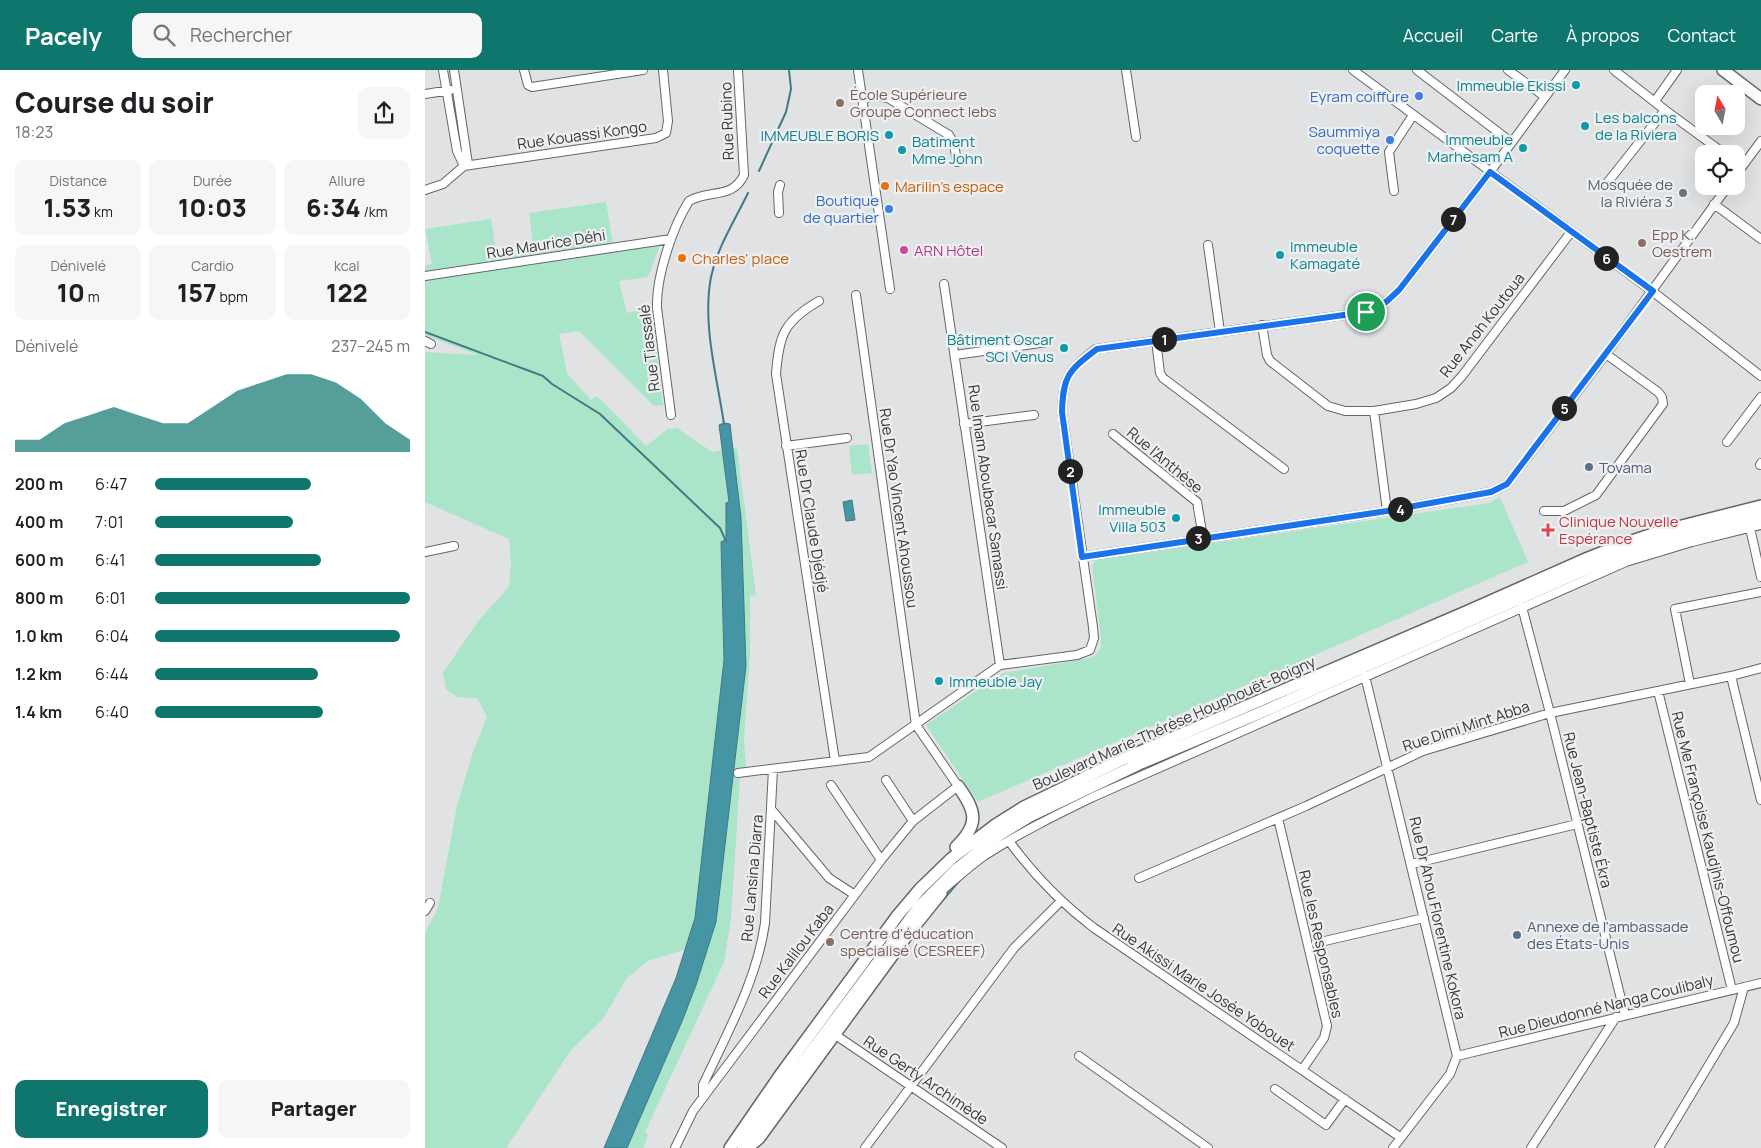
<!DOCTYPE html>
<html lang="fr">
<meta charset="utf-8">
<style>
body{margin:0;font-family:Manrope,sans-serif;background:#f6f6f6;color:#202124;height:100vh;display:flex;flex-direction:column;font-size:19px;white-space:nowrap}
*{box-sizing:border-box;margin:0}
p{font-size:16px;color:#757577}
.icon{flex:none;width:28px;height:28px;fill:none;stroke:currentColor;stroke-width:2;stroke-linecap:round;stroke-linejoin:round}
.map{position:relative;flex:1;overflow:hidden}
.side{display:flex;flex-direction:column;background:#fff;width:425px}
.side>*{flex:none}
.needle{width:32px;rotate:350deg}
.tools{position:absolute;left:1270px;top:15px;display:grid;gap:10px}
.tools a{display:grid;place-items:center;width:50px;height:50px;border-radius:10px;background:#fff;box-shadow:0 5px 20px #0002;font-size:25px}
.pin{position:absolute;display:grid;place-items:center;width:42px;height:42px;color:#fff;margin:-21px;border:2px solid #fff;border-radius:50%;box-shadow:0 1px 5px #0007}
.km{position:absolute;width:25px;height:25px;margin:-12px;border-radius:50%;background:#222;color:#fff;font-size:14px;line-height:25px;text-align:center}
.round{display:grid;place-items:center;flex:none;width:52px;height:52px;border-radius:10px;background:#f6f6f6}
.overview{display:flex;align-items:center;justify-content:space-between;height:85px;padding:0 15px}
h1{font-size:28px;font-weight:800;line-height:38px}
.metrics{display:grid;grid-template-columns:repeat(3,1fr);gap:8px;height:85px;padding:5px 15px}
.metrics div{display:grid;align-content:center;border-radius:10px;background:#f6f6f6;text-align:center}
.metrics b{font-size:25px;font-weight:800}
.metrics small{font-size:14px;font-weight:400}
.metrics p{font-size:14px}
.chart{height:140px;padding:10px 15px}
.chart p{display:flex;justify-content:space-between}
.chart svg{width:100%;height:90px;margin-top:5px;fill:#0f766e;opacity:.7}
.button{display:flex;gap:10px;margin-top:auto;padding:10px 15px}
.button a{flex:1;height:58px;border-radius:10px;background:#0f766e;color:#fff;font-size:20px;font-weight:800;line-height:58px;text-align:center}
.button a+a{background:#f6f6f6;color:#202124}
ul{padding:0 15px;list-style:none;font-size:16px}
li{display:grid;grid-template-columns:80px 60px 1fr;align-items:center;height:38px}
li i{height:12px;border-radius:6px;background:#0f766e}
header{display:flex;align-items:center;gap:30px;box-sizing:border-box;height:70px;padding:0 25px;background:#0f766e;color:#fff}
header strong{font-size:24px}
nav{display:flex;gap:28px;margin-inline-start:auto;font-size:18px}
.search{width:350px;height:45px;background:#f6f6f6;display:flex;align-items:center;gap:12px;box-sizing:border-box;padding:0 18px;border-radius:10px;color:#757577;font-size:19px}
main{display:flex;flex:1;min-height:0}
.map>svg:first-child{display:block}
</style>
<header>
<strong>Pacely</strong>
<div class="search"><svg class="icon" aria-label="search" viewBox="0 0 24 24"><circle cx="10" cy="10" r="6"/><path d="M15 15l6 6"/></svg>Rechercher</div>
<nav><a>Accueil</a><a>Carte</a><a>À propos</a><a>Contact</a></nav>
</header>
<main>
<section class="side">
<div class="overview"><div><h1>Course du soir</h1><p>18:23</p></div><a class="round"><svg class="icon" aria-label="share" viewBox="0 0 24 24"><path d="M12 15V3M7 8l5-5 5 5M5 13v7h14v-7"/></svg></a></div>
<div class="metrics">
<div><p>Distance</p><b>1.53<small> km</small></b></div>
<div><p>Durée</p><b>10:03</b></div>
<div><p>Allure</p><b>6:34<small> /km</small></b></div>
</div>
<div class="metrics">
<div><p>Dénivelé</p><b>10<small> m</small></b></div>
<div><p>Cardio</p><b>157<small> bpm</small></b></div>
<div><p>kcal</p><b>122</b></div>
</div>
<div class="chart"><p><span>Dénivelé</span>237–245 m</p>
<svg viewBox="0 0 160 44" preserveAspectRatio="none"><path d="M0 44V38L10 38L20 30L30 26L40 22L50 26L60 30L70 30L80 22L90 14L100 10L110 6L120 6L130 10L140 18L150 30L160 38V44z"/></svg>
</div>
<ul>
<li><b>200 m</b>6:47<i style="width:61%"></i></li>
<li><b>400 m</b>7:01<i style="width:54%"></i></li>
<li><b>600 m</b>6:41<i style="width:65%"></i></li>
<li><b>800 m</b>6:01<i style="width:100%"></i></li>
<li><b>1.0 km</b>6:04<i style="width:96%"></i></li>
<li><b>1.2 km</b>6:44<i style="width:64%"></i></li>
<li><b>1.4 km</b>6:40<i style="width:66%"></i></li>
</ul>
<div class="button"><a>Enregistrer</a><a>Partager</a></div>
</section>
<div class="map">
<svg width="1336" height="1078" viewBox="0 0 1336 1078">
<rect width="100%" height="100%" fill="#e1e2e4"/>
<path fill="#aae4c9" d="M181,132l7,42 51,-9 -16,42 -29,4 8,32 25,-5 11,97 -9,1 -75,-75 -20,3 8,39 24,27 6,-4 49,50 22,-17 9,-1 35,24 25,-4 19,147 -6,1v57l-6,87 2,25 -1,11 -5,1 -9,142 -7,43 -79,170 3,3 -5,13h-29l85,-203 -51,16 -22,18 -23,40 -32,31 -65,98h-81v-215l13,-25 19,-102 16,-54 14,-35 -10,-19 -20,-1 -11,-8 -3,-16 36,-53 30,-33 2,-25 -2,-23 -84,-37v-150l53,3 -53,-20v-69l7,-2 -7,-35 66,-10 6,39 37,-5 -5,-40z
M443,374l4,29 -20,2 -3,-29z
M1075,427l28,65 -550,240 -52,-77 77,-52 87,-15 6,-3 5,-8v-9l-9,-72 4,-6 393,-57z"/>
<path fill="#4695a4" stroke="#427984" d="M299,353l6,1 11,94 5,148 -30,256 -20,63 -13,34 -56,129h-23l72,-170 19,-60 29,-258 -3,-118 5,-3v-36l3,-1 -10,-77z
M427,430l3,20 -9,1 -3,-19z"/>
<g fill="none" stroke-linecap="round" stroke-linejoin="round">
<path stroke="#427984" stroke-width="2" d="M334,101l27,-59 5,-23 -2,-19
M0,262l118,44 9,8 48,30 120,114 6,13
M299,354c-7,-47 -22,-100 -13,-147 6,-29 24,-57 37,-84
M512,837l23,-27"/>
<defs>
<path id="street" d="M18,0l14,81 7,15 192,-28 10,-5 2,-12 -5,-51
M29,0l14,94
M99,0l4,15 4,2 111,-17
M433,0l32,219
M701,0l10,67
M928,0l299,221 109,85
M992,0l94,72
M1083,0l36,26
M1189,0l51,40 60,44
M0,24l25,-4
M437,29l13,-3 13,2 61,37 5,9 3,18
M1230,31l22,-31
M1311,105l25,-34
M1182,113l58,-73
M0,120l18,-6 21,-18
M969,121l-5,-39 24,-37
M1289,134l47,35
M354,143l-1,-21 2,-7
M783,175l12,87
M0,206l246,-37
M519,214l56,381
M394,231c-35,20 -40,34 -43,73l59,387
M837,255l5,30 3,6 58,45 17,5h29l42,-7 20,-6 15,-10 11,-12 109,-144
M731,270l4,33 3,5 121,91
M0,271l6,3
M530,285l92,-13
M949,341l13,100
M246,345l-14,-107c-1,-31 15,-80 32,-107 20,-12 43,-1 55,-26l-6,-105
M539,354l70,-9
M688,364l84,68 6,36
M1302,372l34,-45
M361,376l61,-8
M1335,395l1,-2
M1119,441h20l32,-16 67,-91 -1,-7 -4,-5 -52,-38
M1325,458l11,49
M0,482l29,-6
M657,487l305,-46 104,-19 16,-8 99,-130 122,-168
M1097,537l28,106 75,302
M940,606l92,380 -7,18 -57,74
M1306,606l30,124
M1265,614l-15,-75 86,-17
M1233,621l74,299
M313,703l131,-16 131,-92 77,-10 13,-5 4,-12 -1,-11 -31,-215c1,-36 6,-41 34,-63l270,-37 20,-10 13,-12 91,-118 75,-102
M461,710l27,41
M406,715l50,75
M346,739l58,69 26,17
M853,748l49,208 -3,12 -22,32
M584,771c24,33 52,62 85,87l306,209
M987,794l165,-40
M714,808l167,-72 117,-55 127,-38 181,-37 30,-8
M520,818c13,-11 25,-22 39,-32 35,-23 72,-41 109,-59l533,-235 66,-20 69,-17
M0,841l5,-8
M891,873l108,-25
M409,964l168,114
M654,986l129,92
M1032,986l304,-73
M850,1019l51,36 19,-26
M278,1027v-12c24,-52 54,-105 62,-162l8,-154
M250,1078l18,-37 188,-251 32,-39 45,-35 -42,-61 -60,-430
M440,1078l149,-200 47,-47
M1106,1078l85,-131
M1234,1078l75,-125 10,-36"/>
<path id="secondary" d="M1298,0l38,29
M531,777c24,-23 20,-36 2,-61
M327,1074l7,-6 146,-200 36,-45
M305,1078l51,-74 117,-159 22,-26 32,-31 42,-32 30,-19 97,-47 345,-148 122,-54 38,-15 36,-12 99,-25
M318,1078l33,-49 143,-192 38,-38 42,-34 31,-19 109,-52 130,-55 306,-135 45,-18 34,-12 107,-27"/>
</defs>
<use href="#street" stroke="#656668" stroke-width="10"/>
<use href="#secondary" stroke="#656668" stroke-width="14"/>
<use href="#street" stroke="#fff" stroke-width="8"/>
<use href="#secondary" stroke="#fff" stroke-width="11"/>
</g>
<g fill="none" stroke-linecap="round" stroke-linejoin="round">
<defs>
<path id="route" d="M1065,102l163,119 -146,193 -16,8 -104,19 -305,46 -20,-145c1,-36 6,-41 35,-63l269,-37 20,-10 13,-12z"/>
</defs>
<use href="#route" stroke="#fff" stroke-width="10"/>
<use href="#route" stroke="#1a73e8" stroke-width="6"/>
</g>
<g fill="#0f9aa8" stroke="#eeeff1" stroke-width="2">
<circle cx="1151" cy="15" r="5"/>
<circle cx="1160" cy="56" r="5"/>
<circle cx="464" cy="65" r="5"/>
<circle cx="1098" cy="78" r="5"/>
<circle cx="477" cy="80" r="5"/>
<circle cx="855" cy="185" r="5"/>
<circle cx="639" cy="278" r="5"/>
<circle cx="751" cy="448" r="5"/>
<circle cx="514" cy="611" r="5"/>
</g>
<g fill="#3f7fe0" stroke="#eeeff1" stroke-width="2">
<circle cx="994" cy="26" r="5"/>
<circle cx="965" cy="70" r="5"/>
<circle cx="464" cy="139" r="5"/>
</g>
<g fill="#8d6e63" stroke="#eeeff1" stroke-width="2">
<circle cx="415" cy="33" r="5"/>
<circle cx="1217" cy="173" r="5"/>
<circle cx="405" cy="872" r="5"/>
</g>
<g fill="#e8710a" stroke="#eeeff1" stroke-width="2">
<circle cx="460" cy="116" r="5"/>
<circle cx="257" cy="188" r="5"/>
</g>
<circle fill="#6b7280" stroke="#eeeff1" stroke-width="2" cx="1258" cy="123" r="5"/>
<circle fill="#d1479c" stroke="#eeeff1" stroke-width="2" cx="479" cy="180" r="5"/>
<g fill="#5c6f8a" stroke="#eeeff1" stroke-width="2">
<circle cx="1164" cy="397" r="5"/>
<circle cx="1092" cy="865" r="5"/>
</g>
<path fill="#e0444e" stroke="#eeeff1" stroke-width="2" d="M1120.5 452.5h5v5h5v5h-5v5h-5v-5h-5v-5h5z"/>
<g text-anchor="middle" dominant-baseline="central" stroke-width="4.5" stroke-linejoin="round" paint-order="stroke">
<g font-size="15" fill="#0d838f" stroke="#eeeff1" text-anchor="end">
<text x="1141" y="15">Immeuble Ekissi</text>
<text x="1170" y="47" text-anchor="start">Les balcons<tspan x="1170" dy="17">de la Riviera</tspan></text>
<text x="454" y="65">IMMEUBLE BORIS</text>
<text x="1088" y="69">Immeuble<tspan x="1088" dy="17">Marhesam A</tspan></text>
<text x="487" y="71" text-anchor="start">Batiment<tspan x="487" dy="17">Mme John</tspan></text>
<text x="865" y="176" text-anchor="start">Immeuble<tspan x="865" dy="17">Kamagaté</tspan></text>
<text x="629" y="269">Bâtiment Oscar<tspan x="629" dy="17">SCI Venus</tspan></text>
<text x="741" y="439">Immeuble<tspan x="741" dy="17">Villa 503</tspan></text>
<text x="524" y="611" text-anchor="start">Immeuble Jay</text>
</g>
<g font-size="15" fill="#785e54" stroke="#eeeff1" text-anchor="start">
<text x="425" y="24">École Supérieure<tspan x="425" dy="17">Groupe Connect Iebs</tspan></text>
<text x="1227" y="164">Epp K.<tspan x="1227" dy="17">Oestrem</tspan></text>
<text x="415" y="863">Centre d'éducation<tspan x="415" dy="17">specialisé (CESREEF)</tspan></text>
</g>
<g font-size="15" fill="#366cbe" stroke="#eeeff1" text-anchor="end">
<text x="984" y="26">Eyram coiffure</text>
<text x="955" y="61">Saummiya<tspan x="955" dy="17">coquette</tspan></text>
<text x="454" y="130">Boutique<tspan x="454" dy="17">de quartier</tspan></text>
</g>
<g font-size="15" fill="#373738" stroke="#eeeff1">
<text transform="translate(302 51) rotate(-92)">Rue Rubino</text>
<text transform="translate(157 65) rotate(-8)">Rue Kouassi Kongo</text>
<text transform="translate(121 174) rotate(-9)">Rue Maurice Déhi</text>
<text transform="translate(1057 255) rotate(-52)">Rue Anoh Koutoua</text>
<text transform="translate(224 278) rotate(-97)">Rue Tiassalé</text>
<text transform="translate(740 390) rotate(40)">Rue l'Anthèse</text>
<text transform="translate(563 417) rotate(82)">Rue Imam Aboubacar Samassi</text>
<text transform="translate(474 438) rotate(82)">Rue Dr Yao Vincent Ahoussou</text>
<text transform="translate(387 451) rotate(81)">Rue Dr Claude Djédjé</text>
<text transform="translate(749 653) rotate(-24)">Boulevard Marie-Thérèse Houphouët-Boigny</text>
<text transform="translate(1041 656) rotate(-18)">Rue Dimi Mint Abba</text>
<text transform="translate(1163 740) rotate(76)">Rue Jean-Baptiste Ékra</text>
<text transform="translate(1283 767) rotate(76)">Rue Me Françoise Kaudjhis-Offoumou</text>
<text transform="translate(327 808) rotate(-85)">Rue Lansina Diarra</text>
<text transform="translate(1013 848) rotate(77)">Rue Dr Ahou Florentine Kokora</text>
<text transform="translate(896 874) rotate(77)">Rue les Responsables</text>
<text transform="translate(371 881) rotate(-53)">Rue Kalilou Kaba</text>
<text transform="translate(779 917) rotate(34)">Rue Akissi Marie Josée Yobouet</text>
<text transform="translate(1181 936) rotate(-14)">Rue Dieudonné Nanga Coulibaly</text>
<text transform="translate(501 1010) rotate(34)">Rue Gerty Archimède</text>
</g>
<g font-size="15" fill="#5b616d" stroke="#eeeff1" text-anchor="end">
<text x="1248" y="114">Mosquée de<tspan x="1248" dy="17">la Riviéra 3</tspan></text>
</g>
<g font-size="15" fill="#c56008" stroke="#eeeff1" text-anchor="start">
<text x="470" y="116">Marilin's espace</text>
<text x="267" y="188">Charles' place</text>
</g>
<g font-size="15" fill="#b23c85" stroke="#eeeff1" text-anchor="start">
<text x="489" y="180">ARN Hôtel</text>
</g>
<g font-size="15" fill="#4e5e75" stroke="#eeeff1" text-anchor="start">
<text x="1174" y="397">Tovama</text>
<text x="1102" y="856">Annexe de l'ambassade<tspan x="1102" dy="17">des États-Unis</tspan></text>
</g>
<g font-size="15" fill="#be3a42" stroke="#eeeff1" text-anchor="start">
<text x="1134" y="451">Clinique Nouvelle<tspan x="1134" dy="17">Espérance</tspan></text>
</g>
</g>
</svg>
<div class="tools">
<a><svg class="needle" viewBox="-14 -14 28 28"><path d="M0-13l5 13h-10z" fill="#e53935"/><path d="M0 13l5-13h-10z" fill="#757577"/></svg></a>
<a><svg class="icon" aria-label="locate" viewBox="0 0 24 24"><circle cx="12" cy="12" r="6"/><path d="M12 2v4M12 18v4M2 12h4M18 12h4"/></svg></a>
</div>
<div class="pin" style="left:941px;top:242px;background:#1e9e55"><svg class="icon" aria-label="arrive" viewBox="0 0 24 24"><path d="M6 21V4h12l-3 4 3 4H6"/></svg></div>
<b class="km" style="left:739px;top:269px">1</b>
<b class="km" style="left:645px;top:401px">2</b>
<b class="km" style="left:773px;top:468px">3</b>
<b class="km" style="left:975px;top:439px">4</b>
<b class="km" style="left:1139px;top:338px">5</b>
<b class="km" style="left:1181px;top:188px">6</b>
<b class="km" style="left:1028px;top:149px">7</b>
</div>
</main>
